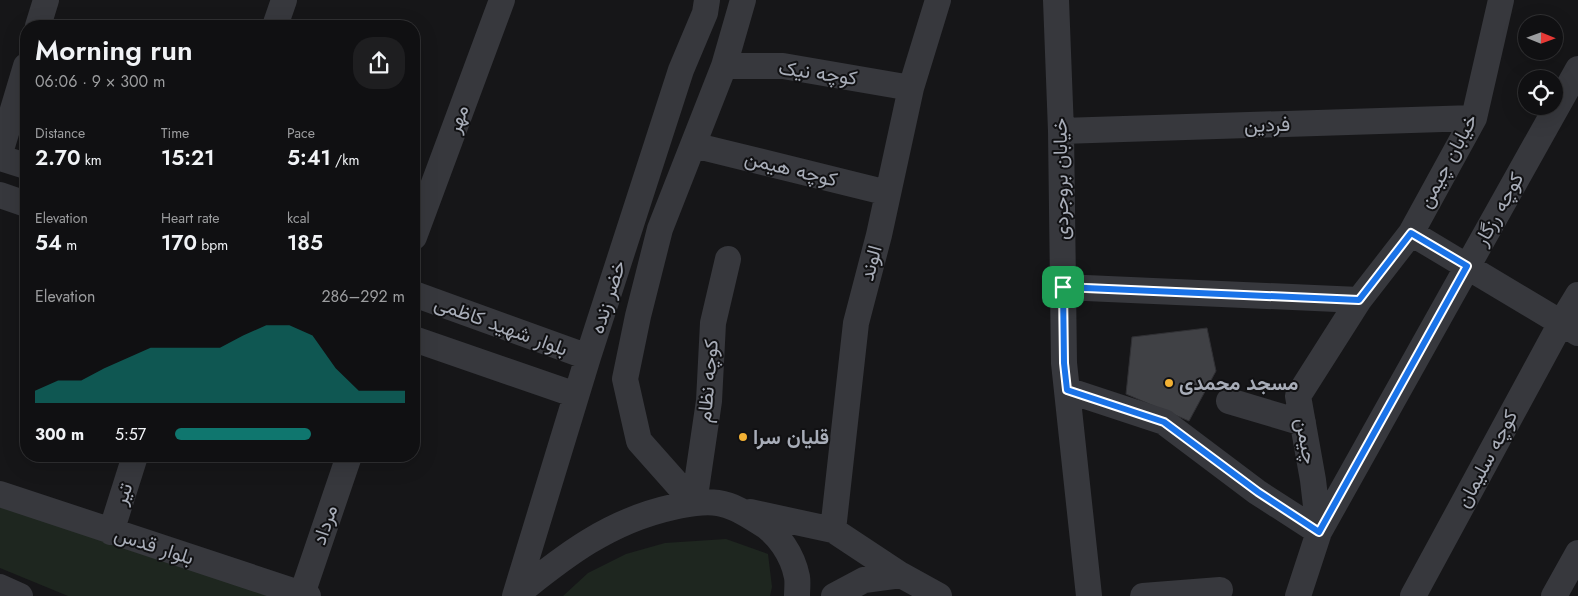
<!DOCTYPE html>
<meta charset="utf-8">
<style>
body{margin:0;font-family:Jost,Vazirmatn,sans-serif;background:#1e1e20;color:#f1f3f6;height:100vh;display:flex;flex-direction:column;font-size:19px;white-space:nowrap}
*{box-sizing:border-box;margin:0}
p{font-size:16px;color:#9c9d9f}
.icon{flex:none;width:28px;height:28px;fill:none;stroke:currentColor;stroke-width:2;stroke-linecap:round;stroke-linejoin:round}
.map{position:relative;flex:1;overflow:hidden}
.drawer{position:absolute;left:20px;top:20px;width:400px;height:442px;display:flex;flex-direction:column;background:#101012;border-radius:20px;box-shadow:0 5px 20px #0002,0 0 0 1px #303032}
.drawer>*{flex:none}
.needle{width:32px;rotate:91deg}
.tools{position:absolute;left:1518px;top:15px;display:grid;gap:10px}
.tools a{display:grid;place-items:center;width:45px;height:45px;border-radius:50%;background:#101012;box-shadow:0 5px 20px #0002,0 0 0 1px #303032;font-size:25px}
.pin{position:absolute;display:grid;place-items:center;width:42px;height:42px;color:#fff;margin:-21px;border-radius:10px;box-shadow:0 2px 8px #0006}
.round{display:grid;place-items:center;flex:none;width:52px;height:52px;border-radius:20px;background:#1e1e20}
.head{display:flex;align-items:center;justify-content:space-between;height:85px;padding:0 15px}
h1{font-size:28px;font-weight:600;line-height:38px}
.figures{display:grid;grid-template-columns:repeat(3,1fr);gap:8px;height:85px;padding:5px 15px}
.figures div{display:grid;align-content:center}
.figures b{font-size:21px;font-weight:600}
.figures small{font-size:14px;font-weight:400}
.figures p{font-size:14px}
.chart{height:140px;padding:10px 15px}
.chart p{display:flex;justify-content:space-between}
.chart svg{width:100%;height:90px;margin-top:5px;fill:#0f766e;opacity:.7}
ul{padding:0 15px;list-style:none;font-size:16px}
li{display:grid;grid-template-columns:80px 60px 1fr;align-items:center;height:38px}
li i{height:12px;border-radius:6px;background:#0f766e}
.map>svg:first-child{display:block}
</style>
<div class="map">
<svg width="1578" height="596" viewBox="0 0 1578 596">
<rect width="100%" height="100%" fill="#161618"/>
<path fill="#1e261f" d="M0,499l268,97h-200l-68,-28z
M726,539l42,15 4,33 -2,9h-207l25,-23 38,-19 39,-11z"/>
<path fill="#404145" stroke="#303034" d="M1207,328l9,43 -27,50 -63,-27 6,-57z"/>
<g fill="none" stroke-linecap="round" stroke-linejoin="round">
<path stroke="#37383d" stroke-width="26" d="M1056,0l5,131 3,232 25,233
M38,26l8,-26
M275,26l9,-26
M724,66h59l128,22
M1061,131l413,-13
M693,145l195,48
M0,153l26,-87
M0,158l26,8
M0,195l26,9
M1411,233l167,100
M414,237l88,-237
M1063,287l296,13 52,-67 63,-115 27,-118
M414,294l174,63
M414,339l162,56
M1067,390l97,32 93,70 62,40 259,-463
M1229,401l74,22
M0,494l308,102
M694,503l-55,-62 -14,-62 13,-63 22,-87 64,-163 19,-66
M694,503l15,-102 4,-78 15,-64
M750,512l83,18 68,45 38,21
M833,530l23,-207 23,-88 32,-147 27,-88
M111,532l24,-76
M0,587l20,9
M302,594l47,-138
M515,596l73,-239 93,-287 24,-57 2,-13
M515,596c49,-40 94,-75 158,-89 15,-3 30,-6 45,-4 15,2 29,11 41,19 19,10 34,34 38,55 1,6 0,13 0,19
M834,596l30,-16 37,-5
M1143,596l77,-6
M1298,596l21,-64 -6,-52 -15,-84 61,-96
M1413,596l148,-273 17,-28
M1554,596l24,-43"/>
</g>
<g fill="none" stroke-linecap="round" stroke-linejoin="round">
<defs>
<path id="route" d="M1411,233l56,33 -148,266 -61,-40 -94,-70 -97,-32 -3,-27 -1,-76 296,13z"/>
</defs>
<use href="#route" stroke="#fff" stroke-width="10"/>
<use href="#route" stroke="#1a73e8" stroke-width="6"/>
</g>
<g fill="#f2b134" stroke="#111113" stroke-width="2">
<circle cx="1169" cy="383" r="5"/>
<circle cx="743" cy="437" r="5"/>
</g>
<g text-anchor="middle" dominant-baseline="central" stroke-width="4" stroke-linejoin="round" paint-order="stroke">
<g font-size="20" fill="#a8adb8" stroke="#111113">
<text transform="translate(818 73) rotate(8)">کوچه نیک</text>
<text transform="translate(458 119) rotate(-70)">مهر</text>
<text transform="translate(1267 125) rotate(-2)">فردین</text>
<text transform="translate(1448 161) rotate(-62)">خیابان چیمن</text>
<text transform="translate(791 169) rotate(14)">کوچه هیمن</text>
<text transform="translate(1061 179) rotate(-91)">خیابان بروجردی</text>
<text transform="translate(1499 209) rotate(-61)">کوچه رزگار</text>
<text transform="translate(871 263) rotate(-75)">الوند</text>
<text transform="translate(608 297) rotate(-72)">خضر زنده</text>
<text transform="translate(501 326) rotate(20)">بلوار شهید کاظمی</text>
<text transform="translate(708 381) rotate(-85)">کوچه نظام</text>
<text transform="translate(1306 441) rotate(80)">چیمن</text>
<text transform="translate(1487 459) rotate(-62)">کوچه سلیمان</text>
<text transform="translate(123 494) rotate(-72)">تیر</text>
<text transform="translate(325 525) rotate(-71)">مرداد</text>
<text transform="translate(154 546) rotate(18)">بلوار قدس</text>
</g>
<g font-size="20" font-weight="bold" fill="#a8adb8" stroke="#111113" text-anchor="start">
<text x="1179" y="383">مسجد محمدی</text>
<text x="753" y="437">قلیان سرا</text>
</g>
</g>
</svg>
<div class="tools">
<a><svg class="needle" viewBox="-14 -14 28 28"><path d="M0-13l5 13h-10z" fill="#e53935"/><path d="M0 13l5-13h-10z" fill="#9c9d9f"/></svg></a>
<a><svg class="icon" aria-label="locate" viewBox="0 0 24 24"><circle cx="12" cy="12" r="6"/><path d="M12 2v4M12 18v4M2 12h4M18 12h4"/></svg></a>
</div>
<div class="pin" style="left:1063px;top:287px;background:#1e9e55"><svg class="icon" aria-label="arrive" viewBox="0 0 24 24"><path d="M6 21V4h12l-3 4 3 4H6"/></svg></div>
<section class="drawer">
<div class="head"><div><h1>Morning run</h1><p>06:06 · 9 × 300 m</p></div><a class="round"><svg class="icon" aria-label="share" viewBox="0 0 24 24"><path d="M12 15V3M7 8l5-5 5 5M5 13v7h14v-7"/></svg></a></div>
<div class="figures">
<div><p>Distance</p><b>2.70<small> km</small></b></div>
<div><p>Time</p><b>15:21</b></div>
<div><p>Pace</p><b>5:41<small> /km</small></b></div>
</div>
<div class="figures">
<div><p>Elevation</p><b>54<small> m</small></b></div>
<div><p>Heart rate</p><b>170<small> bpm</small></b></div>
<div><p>kcal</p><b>185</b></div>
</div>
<div class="chart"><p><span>Elevation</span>286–292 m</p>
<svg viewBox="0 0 160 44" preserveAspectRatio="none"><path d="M0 44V38L10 33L20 33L30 27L40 22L50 17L60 17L70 17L80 17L90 11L100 6L110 6L120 11L130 27L140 38L150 38L160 38V44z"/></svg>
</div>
<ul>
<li><b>300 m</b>5:57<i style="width:59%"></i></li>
</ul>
</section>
</div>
